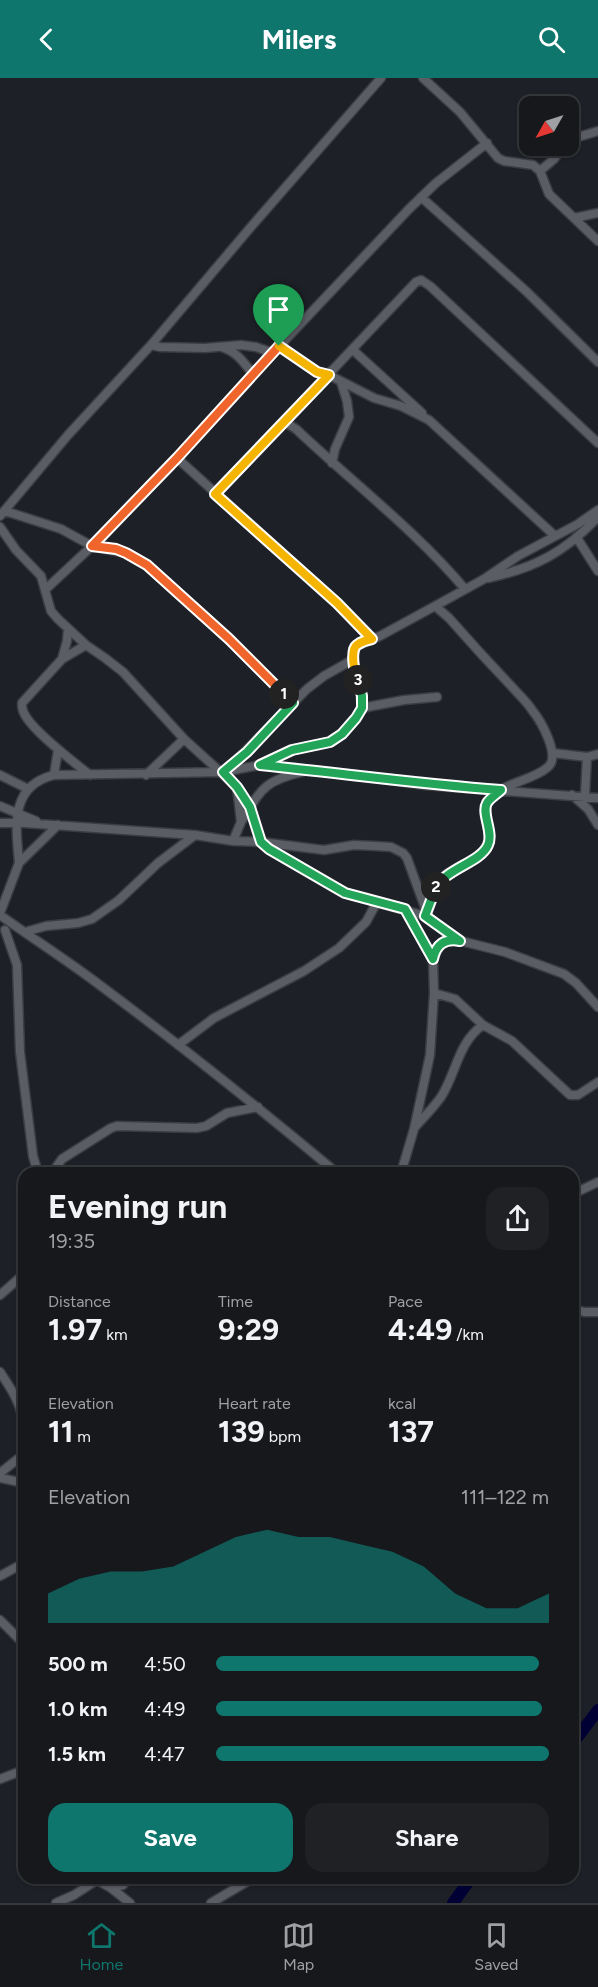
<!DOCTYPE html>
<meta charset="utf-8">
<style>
body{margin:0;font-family:Figtree,sans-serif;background:#1f2125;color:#f1f3f6;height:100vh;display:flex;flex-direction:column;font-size:22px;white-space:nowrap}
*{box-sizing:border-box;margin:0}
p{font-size:20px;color:#9ea0a3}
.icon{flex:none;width:33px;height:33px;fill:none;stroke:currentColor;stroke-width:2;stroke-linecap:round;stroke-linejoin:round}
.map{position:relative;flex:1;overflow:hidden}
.panel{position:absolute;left:18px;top:1089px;width:561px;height:717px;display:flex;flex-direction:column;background:#16181c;border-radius:18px;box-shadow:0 2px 4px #0004,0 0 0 2px #35373b}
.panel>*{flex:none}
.needle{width:39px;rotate:231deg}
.buttons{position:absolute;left:519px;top:18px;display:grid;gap:12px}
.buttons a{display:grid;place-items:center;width:60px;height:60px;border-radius:12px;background:#16181c;box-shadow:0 2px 4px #0004,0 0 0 2px #35373b;font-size:30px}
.pin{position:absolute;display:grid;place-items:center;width:51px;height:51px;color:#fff;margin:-62px -26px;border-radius:50% 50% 50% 0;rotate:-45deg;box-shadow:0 0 6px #0007}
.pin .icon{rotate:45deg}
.km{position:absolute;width:30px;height:30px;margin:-15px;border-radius:50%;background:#222;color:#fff;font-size:16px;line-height:30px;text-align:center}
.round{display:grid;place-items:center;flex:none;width:63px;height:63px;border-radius:18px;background:#1f2125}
.head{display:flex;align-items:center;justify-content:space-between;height:102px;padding:0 30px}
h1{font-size:33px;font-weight:700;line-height:45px}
.metrics{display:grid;grid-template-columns:repeat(3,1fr);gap:9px;height:102px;padding:6px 30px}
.metrics div{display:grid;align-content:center}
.metrics b{font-size:30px;font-weight:700}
.metrics small{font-size:16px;font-weight:400}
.metrics p{font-size:16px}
.chart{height:168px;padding:12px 30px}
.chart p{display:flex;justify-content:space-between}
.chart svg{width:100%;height:108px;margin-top:6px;fill:#0f766e;opacity:.7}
.button{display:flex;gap:12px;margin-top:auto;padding:12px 30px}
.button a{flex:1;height:69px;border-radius:18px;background:#0f766e;color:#fff;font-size:24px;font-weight:700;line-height:69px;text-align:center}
.button a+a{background:#1f2125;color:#f1f3f6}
ul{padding:0 30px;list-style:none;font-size:20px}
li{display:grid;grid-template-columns:96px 72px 1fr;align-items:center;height:45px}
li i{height:15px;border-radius:8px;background:#0f766e}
header{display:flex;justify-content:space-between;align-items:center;height:78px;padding:0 30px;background:#0f766e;color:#fff;font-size:27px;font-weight:700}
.tab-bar{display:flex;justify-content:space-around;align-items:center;height:84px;border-top:2px solid #35373b;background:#16181c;font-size:16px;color:#9ea0a3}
.tab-bar a{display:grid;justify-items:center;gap:3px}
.tab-bar .current{color:#0f766e}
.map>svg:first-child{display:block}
</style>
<header><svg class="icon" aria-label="back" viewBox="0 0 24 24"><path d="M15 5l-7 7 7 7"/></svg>Milers<svg class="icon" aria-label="search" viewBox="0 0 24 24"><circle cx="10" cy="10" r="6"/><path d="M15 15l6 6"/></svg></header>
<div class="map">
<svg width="598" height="1825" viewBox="0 0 598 1825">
<rect width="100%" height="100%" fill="#1d2026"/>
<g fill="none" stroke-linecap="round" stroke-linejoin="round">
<path stroke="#010035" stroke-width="12" d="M573,1665l25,-33
M453,1825l18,-25"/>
<defs>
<path id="minor" d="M423,0l37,34 38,46 6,3 29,4 7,6 9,23 49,47
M568,62l30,-9
M540,93l14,-12 9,-13
M421,119l106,95 71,70
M574,140l24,-5
M151,267l9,2 45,1 36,-3 15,2 17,6
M279,268l38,26 12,3 45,23 27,8 28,14 126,116
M224,270c13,4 20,15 29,26
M353,272l69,63
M285,344l11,7c56,53 119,101 169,160
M177,380l160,145 34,36
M332,385l3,-14 14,-32 -2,-16 -6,-19
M215,416l201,-212 5,-2 9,6 168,157
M5,433l56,18 31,17 34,7 21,12 82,73 64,65
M0,438l68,-81 83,-90 99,-117 131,-150
M0,449l16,23 25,26 10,35 7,8 28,26 19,13 18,14 61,67 53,48 4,35 -8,19
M577,460l21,33
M488,500c47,-10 77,-26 110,-61
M46,511l46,-43 85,-88 76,-84 156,-165 27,-26 51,-40
M86,567l-24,14 -40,44c0,3 0,7 2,10 7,17 51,50 66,62
M62,581l5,-18 1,-12
M362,630l42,-8 33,-3
M553,675l34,4 11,-3
M260,687l96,10 69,10 173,13
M225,694l82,-83 17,-13 30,-17
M0,697l28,14
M54,697l4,-25
M146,697l38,-36
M239,711l11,18 11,35 8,7 76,44 80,23 34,25
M572,717l16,14 10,16
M585,717l2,-38
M0,728l36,15
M241,744c20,-32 22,-41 61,-50
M0,745h24l171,12 38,6 28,1 63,8 30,-5 21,1 16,1 12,6 4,5 20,55
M19,785c-3,-36 -10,-77 35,-88l169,-3 37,-7 32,-15 38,-8 12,-8 14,-16 6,-10 -3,-25 -5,-9 -1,-8 1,-18 2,-2 24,-10 55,-30 49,-27 34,-23 60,-32 20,-14
M405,832l28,49
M0,835l19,-50 39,-38
M427,835c4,-9 5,-21 11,-30 11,-15 32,-18 45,-31 16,-16 -4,-35 3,-47 13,-24 44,-22 62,-38 13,-11 -7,-46 -16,-57 -5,-8 -12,-14 -18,-21 -22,-23 -44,-47 -65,-71l-14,-12
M0,837c32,23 65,44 97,68 82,61 162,125 240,190
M5,852l12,35 3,87 13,104 5,17
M25,854l21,-6 32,-3 14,-4 27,-19 39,-37 37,-28
M434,915l21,6 28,26 29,16 58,54h8l20,-13
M178,967l36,-27 90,-47 35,-23 27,-26 11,-20
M416,1048c8,-9 18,-19 25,-29 15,-23 17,-55 42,-72
M52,1095l10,-14 49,-31 6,-2 80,2 9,-2 21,-13 31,-6
M401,1095l13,-44 16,-74 4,-62 -1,-34 7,-14 12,-6 17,4 36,9 59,22 12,9 22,24
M573,1119l4,-5 21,-10
M0,1217l24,-21
M573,1231l11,3h14
M0,1294c9,14 19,28 22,44 1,9 -1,17 2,25
M0,1395l24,-19
M0,1400l24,5
M0,1498l24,-13
M0,1542l24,24
M0,1701l24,-9
M111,1810l12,-3 6,-7
M56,1825l18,-8 23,-15 14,8 19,15
M211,1825l42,-25"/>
</defs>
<use href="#minor" stroke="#3b3d42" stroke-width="11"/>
<use href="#minor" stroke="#5a5d64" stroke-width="8"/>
</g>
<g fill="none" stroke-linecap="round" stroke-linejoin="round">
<defs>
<path id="split-1" d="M279,268l-102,112 -85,88 24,3 10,4 21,12 82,74 55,55"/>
<path id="split-2" d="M284,616l9,9 -46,49 -24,20 14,15 13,20 11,35 8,7 76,44 60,16 28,50c3,-15 12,-21 27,-18l-35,-25 11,-29"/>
<path id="split-3" d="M358,602l4,16v12l-6,10 -14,16 -12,8 -38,8 -32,15c80,8 160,19 241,25 -4,4 -11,8 -14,13 -6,10 7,30 1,42 -7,17 -40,23 -52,42"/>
<path id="split-4" d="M279,268l38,26 12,3 -114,119 122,109 35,36c-5,1 -11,3 -15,6 -7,5 -3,28 1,35"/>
</defs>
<use href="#split-1" stroke="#fff" stroke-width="12"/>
<use href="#split-2" stroke="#fff" stroke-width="12"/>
<use href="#split-3" stroke="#fff" stroke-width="12"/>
<use href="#split-4" stroke="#fff" stroke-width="12"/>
<use href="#split-1" stroke="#f0652b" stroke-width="8"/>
<use href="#split-2" stroke="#22a559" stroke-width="8"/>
<use href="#split-3" stroke="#22a559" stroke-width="8"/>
<use href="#split-4" stroke="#f5b400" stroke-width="8"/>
</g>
</svg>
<div class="buttons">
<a><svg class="needle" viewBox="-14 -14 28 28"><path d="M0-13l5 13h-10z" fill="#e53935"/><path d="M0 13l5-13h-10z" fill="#9ea0a3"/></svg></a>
</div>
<div class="pin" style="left:279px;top:268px;background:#1e9e55"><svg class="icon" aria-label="arrive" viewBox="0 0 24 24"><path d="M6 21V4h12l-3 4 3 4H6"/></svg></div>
<b class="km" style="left:284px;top:616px">1</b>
<b class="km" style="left:436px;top:809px">2</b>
<b class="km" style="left:358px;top:602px">3</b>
<section class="panel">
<div class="head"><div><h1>Evening run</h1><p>19:35</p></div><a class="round"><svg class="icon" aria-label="share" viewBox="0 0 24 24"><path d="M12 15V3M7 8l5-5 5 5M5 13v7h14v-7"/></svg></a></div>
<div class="metrics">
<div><p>Distance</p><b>1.97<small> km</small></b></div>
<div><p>Time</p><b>9:29</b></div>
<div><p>Pace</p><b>4:49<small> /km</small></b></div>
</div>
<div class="metrics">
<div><p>Elevation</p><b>11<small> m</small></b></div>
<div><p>Heart rate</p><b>139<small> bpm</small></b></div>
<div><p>kcal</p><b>137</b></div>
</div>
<div class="chart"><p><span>Elevation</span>111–122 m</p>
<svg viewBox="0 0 160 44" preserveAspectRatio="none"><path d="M0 44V32L10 26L20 23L30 23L40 21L50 15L60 9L70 6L80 9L90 9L100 12L110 15L120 21L130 32L140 38L150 38L160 32V44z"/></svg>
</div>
<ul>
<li><b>500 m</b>4:50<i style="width:97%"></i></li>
<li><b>1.0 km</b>4:49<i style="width:98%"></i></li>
<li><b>1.5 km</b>4:47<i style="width:100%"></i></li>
</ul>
<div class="button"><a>Save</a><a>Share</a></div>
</section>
</div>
<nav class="tab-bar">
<a class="current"><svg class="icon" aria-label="home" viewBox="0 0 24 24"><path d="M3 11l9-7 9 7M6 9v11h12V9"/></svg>Home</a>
<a><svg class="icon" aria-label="map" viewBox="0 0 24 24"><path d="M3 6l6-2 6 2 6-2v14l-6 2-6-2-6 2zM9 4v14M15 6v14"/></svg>Map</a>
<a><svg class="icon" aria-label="saved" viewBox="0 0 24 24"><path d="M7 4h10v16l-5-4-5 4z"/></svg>Saved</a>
</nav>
